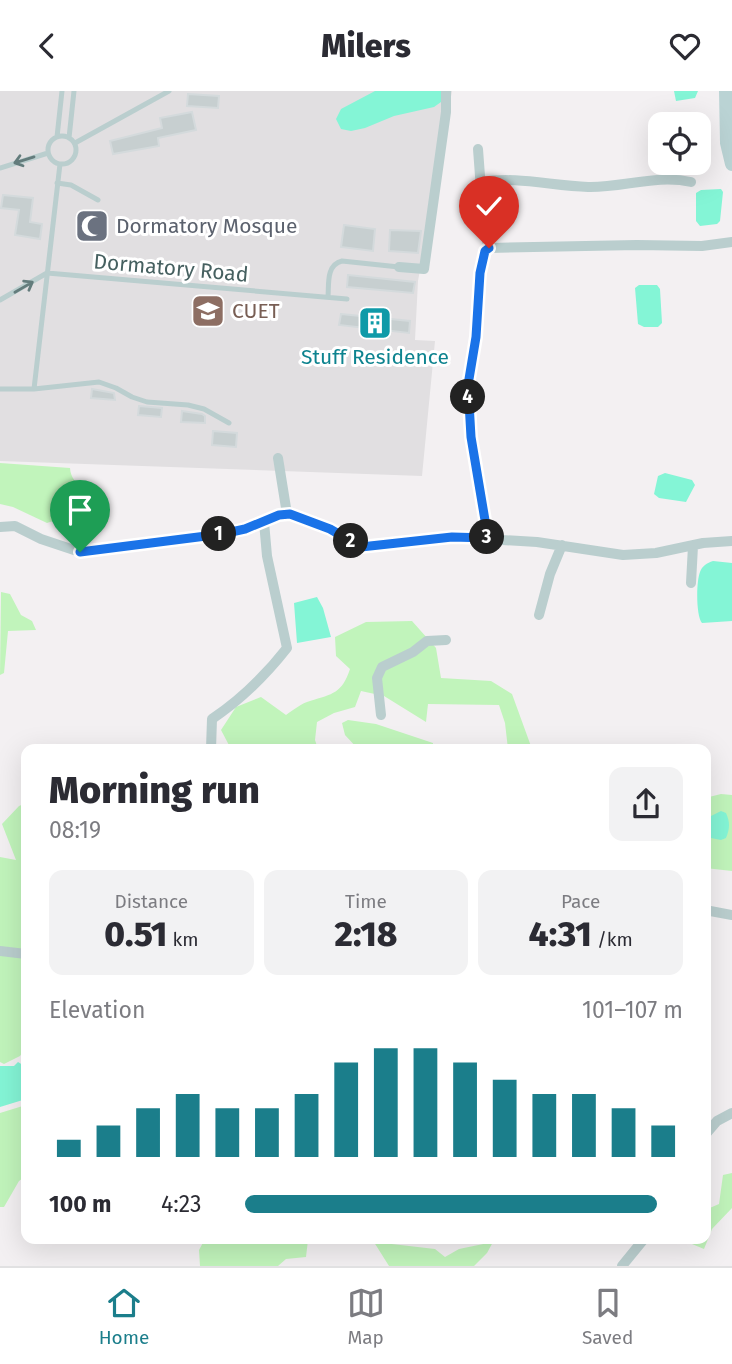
<!DOCTYPE html>
<meta charset="utf-8">
<style>
body{margin:0;font-family:"Fira Sans",sans-serif;background:#f2f2f3;color:#2b2b33;height:100vh;display:flex;flex-direction:column;font-size:26px;white-space:nowrap}
*{box-sizing:border-box;margin:0}
p{font-size:23px;color:#7c7c81}
.icon{flex:none;width:38px;height:38px;fill:none;stroke:currentColor;stroke-width:2;stroke-linecap:round;stroke-linejoin:round}
.map{position:relative;flex:1;overflow:hidden}
.side{position:absolute;left:21px;top:653px;width:690px;height:500px;display:flex;flex-direction:column;background:#fff;border-radius:14px;box-shadow:0 7px 28px #0002}
.side>*{flex:none}
.tools{position:absolute;left:648px;top:21px;display:grid;gap:14px}
.tools a{display:grid;place-items:center;width:63px;height:63px;border-radius:14px;background:#fff;box-shadow:0 7px 28px #0002;font-size:35px}
.pin{position:absolute;display:grid;place-items:center;width:60px;height:60px;color:#fff;margin:-72px -30px;border-radius:50% 50% 50% 0;rotate:-45deg;box-shadow:0 0 7px #0007}
.pin .icon{rotate:45deg}
.km{position:absolute;width:35px;height:35px;margin:-18px;border-radius:50%;background:#222;color:#fff;font-size:19px;line-height:35px;text-align:center}
.round{display:grid;place-items:center;flex:none;width:74px;height:74px;border-radius:14px;background:#f2f2f3}
.headline{display:flex;align-items:center;justify-content:space-between;height:119px;padding:0 28px}
h1{font-size:38px;font-weight:800;line-height:52px}
.stats{display:grid;grid-template-columns:repeat(3,1fr);gap:10px;height:119px;padding:7px 28px}
.stats div{display:grid;align-content:center;border-radius:14px;background:#f2f2f3;text-align:center}
.stats b{font-size:35px;font-weight:800}
.stats small{font-size:19px;font-weight:400}
.stats p{font-size:19px}
.chart{height:196px;padding:14px 28px}
.chart p{display:flex;justify-content:space-between}
.chart svg{width:100%;height:126px;margin-top:7px;stroke:#1b7e8b;stroke-width:6}
ul{padding:0 28px;list-style:none;font-size:23px}
li{display:grid;grid-template-columns:112px 84px 1fr;align-items:center;height:52px}
li i{height:18px;border-radius:9px;background:#1b7e8b}
header{display:flex;justify-content:space-between;align-items:center;height:91px;padding:0 28px;background:#fff;font-size:32px;font-weight:800}
.dock{display:flex;justify-content:space-around;align-items:center;height:98px;border-top:2px solid #e1e1e2;background:#fff;font-size:19px;color:#7c7c81}
.dock a{display:grid;justify-items:center;gap:4px}
.dock .active{color:#1b7e8b}
.map>svg:first-child{display:block}
</style>
<header><svg class="icon" aria-label="back" viewBox="0 0 24 24"><path d="M15 5l-7 7 7 7"/></svg>Milers<svg class="icon" aria-label="heart" viewBox="0 0 24 24"><path d="M12 20l-8-8c-3-5 5-10 8-4 3-6 11-1 8 4z"/></svg></header>
<div class="map">
<svg width="732" height="1175" viewBox="0 0 732 1175">
<rect width="100%" height="100%" fill="#f3f0f2"/>
<path fill="#e1dfe1" d="M0,0h452l-34,190 -3,59 20,1 -13,135 -422,-15z"/>
<path fill="#c1f4bb" d="M0,372l70,5c1,24 38,24 31,63l-7,3 -10,1 -31,-14 -6,2 -34,-16 -13,-3z
M1,501l9,2 11,21 11,6 4,9 -28,1 -4,42 -4,2z
M412,530l24,27 5,30 50,3 21,13 20,55h-24l-3,-26 -6,-18 -71,-1 -2,18 -42,-26 -23,-5 -6,16 -21,6 -17,9 -2,18 3,9h-87l-10,-19 15,-23 25,-10 25,18c7,-5 16,-12 24,-14 23,-7 32,-8 40,-32l-14,-13 -1,-19 31,-15z
M348,629l28,4 57,19v6h-75l-13,-14 -3,-12z
M721,703l11,1v76l-27,-3v-70z
M26,712v244l-6,9 -16,8 -4,-2v-205l16,3 -14,-36 17,-18z
M26,1014v71l-7,5 -15,26h-4v-94z
M732,1082v35l-20,21 -8,20 -24,-10h25v-29l14,-6 4,-29z
M205,1148h103v1l-2,17 -20,2 -8,7h-78l-1,-16z
M372,1148h9l2,4 52,6 10,8 14,-8 34,-7 -6,11 -13,13h-85z"/>
<path fill="#84f5d6" d="M375,0h69l-3,11 -7,5 -40,9 -29,12 -14,3 -10,-2 -5,-10 5,-10z
M674,0h24l-3,7 -19,3z
M698,38l9,2 2,29 -1,3 -25,1 15,-1z
M721,98l2,3 -3,29 -3,3 -17,2 -4,-5v-28l5,-3z
M639,194h18l3,4 2,34 -4,4h-14l-6,-3 -3,-36z
M665,382l27,7 3,5 -9,17 -27,-4 -5,-4 4,-18z
M713,470l19,2v58l-30,2c-6,-7 -6,-41 -2,-51 2,-6 7,-9 13,-11z
M317,506l6,11 8,29 -34,6 -3,-40z
M721,720l5,2c4,9 4,15 0,25l-5,2 -10,-2 -4,-11 2,-10z
M18,971l8,5v32l-26,8v-41h14z"/>
<path fill="#c7cfd0" stroke="#d4dadc" stroke-width="2" d="M188,3l31,2 -1,12 -31,-2z
M192,21l4,18 -38,8 1,8 -46,8 -3,-13 52,-13 -2,-10z
M3,104l30,3 -3,24 12,2 -2,15 -25,-4 4,-25 -18,-2z
M82,124l21,3 -2,18 -21,-2z
M344,134l31,4 -2,22 -32,-4z
M390,139l31,1 -3,22 -29,-2z
M348,184l67,7 -2,11 -66,-6z
M341,223l69,7 -1,12 -70,-8z
M92,298l22,4 1,7 -24,-2z
M139,315l23,2 -1,9 -23,-2z
M182,320l20,3 3,2v7l-24,-1z
M213,340l24,2 -1,14 -24,-2z"/>
<g fill="none" stroke-linecap="round" stroke-linejoin="round">
<path stroke="#bacece" stroke-width="5" d="M48 59a14 14 0 1 1 28 0a14 14 0 1 1-28 0Z
M57,46l5,-46
M69,47l5,-47
M75,52l94,-52
M0,77l48,-15
M57,92l14,2 27,15
M328,206c1,-13 -2,-32 14,-36l57,6
M0,209l47,-27 300,26
M0,298h34l65,-7 17,6 16,9 15,5 41,3 16,4 25,14
M34,298l26,-225"/>
<path stroke="#bacece" stroke-width="10" d="M478,58l6,81 5,18
M481,91c36,-6 71,4 107,5 34,1 69,-13 103,-5
M399,176l25,2 22,-157v-21
M278,367l9,56
M0,436l15,-1 26,13 39,13 43,-4 99,-14 23,-5 34,-14 11,-1 40,14 31,19 91,-10 85,5 86,13 33,-2 47,-10 29,-2
M488,448l-17,-102 -3,-52 8,-48 4,-64 5,-22 4,-3 148,-3 65,1 30,-4
M691,492l2,-37
M539,524l11,-41 12,-29
M381,624l-4,-37 5,-11 31,-15 14,-11 19,-1
M211,658l1,-30c30,-20 53,-43 75,-71l-20,-92 -3,-34
M705,819l27,5
M0,860l26,3
M705,1044l12,-14 15,-8
M622,1175l22,-27"/>
<path stroke="#bad3d4" stroke-width="14" d="M726,0l1,52 5,21"/>
</g>
<defs><path id="oneway-shaft" d="M-6 0H5M1.5-3L5.5 0L1.5 3" fill="none" stroke-width="1.6" stroke-linecap="round" stroke-linejoin="round" transform="scale(1.75)"/></defs>
<g stroke="#637c7c">
<use href="#oneway-shaft" transform="translate(24 69) rotate(163)"/>
<use href="#oneway-shaft" transform="translate(24 196) rotate(-30)"/>
</g>
<g fill="none" stroke-linecap="round" stroke-linejoin="round">
<defs>
<path id="route" d="M80,461l142,-18 23,-5 34,-14 11,-1 40,15 31,18 91,-10 36,1 -17,-101 -3,-52 8,-48 4,-64 5,-22 4,-3"/>
</defs>
<use href="#route" stroke="#fff" stroke-width="14"/>
<use href="#route" stroke="#1a73e8" stroke-width="9"/>
</g>
<defs>
<symbol id="mosque-square" viewBox="-11 -11 22 22"><rect x="-9" y="-9" width="18" height="18" rx="4" fill="#6b7280" stroke="#fff"/><path d="M3.5-4.9A6 6 0 1 0 3.5 4.9A5 5 0 1 1 3.5-4.9Z" fill="#fff"/></symbol>
<symbol id="university-square" viewBox="-11 -11 22 22"><rect x="-9" y="-9" width="18" height="18" rx="4" fill="#8d6e63" stroke="#fff"/><path d="M0-5L7-2L0 1L-7-2ZM-4 1L0 2.5L4 1V4Q0 6-4 4Z" fill="#fff"/></symbol>
<symbol id="building-square" viewBox="-11 -11 22 22"><rect x="-9" y="-9" width="18" height="18" rx="4" fill="#0f9aa8" stroke="#fff"/><path d="M-4-6H4V6H1V3H-1V6H-4ZM-2.5-4.3h1.7v1.8h-1.7ZM.8-4.3h1.7v1.8H.8ZM-2.5-1h1.7V.8h-1.7ZM.8-1h1.7V.8H.8Z" fill="#fff"/></symbol>
</defs>
<g fill-rule="evenodd">
<use href="#mosque-square" x="73" y="116" width="38" height="38"/>
<use href="#university-square" x="189" y="201" width="38" height="38"/>
<use href="#building-square" x="356" y="213" width="38" height="38"/>
</g>
<g text-anchor="middle" dominant-baseline="central" stroke-width="6" stroke-linejoin="round" paint-order="stroke">
<g font-size="21" fill="#5b616d" stroke="#fff" text-anchor="start">
<text x="116" y="135">Dormatory Mosque</text>
</g>
<g font-size="21" fill="#466060" stroke="#fff">
<text transform="translate(171 177) rotate(5)">Dormatory Road</text>
</g>
<g font-size="21" fill="#785e54" stroke="#fff" text-anchor="start">
<text x="232" y="220">CUET</text>
</g>
<g font-size="21" fill="#0d838f" stroke="#fff">
<text x="375" y="266">Stuff Residence</text>
</g>
</g>
</svg>
<div class="tools">
<a><svg class="icon" aria-label="locate" viewBox="0 0 24 24"><circle cx="12" cy="12" r="6"/><path d="M12 2v4M12 18v4M2 12h4M18 12h4"/></svg></a>
</div>
<div class="pin" style="left:80px;top:461px;background:#1e9e55"><svg class="icon" aria-label="arrive" viewBox="0 0 24 24"><path d="M6 21V4h12l-3 4 3 4H6"/></svg></div>
<div class="pin" style="left:489px;top:157px;background:#d93025"><svg class="icon" aria-label="check" viewBox="0 0 24 24"><path d="M5 12l5 5 9-10"/></svg></div>
<b class="km" style="left:219px;top:443px">1</b>
<b class="km" style="left:351px;top:450px">2</b>
<b class="km" style="left:487px;top:446px">3</b>
<b class="km" style="left:468px;top:306px">4</b>
<section class="side">
<div class="headline"><div><h1>Morning run</h1><p>08:19</p></div><a class="round"><svg class="icon" aria-label="share" viewBox="0 0 24 24"><path d="M12 15V3M7 8l5-5 5 5M5 13v7h14v-7"/></svg></a></div>
<div class="stats">
<div><p>Distance</p><b>0.51<small> km</small></b></div>
<div><p>Time</p><b>2:18</b></div>
<div><p>Pace</p><b>4:31<small> /km</small></b></div>
</div>
<div class="chart"><p><span>Elevation</span>101–107 m</p>
<svg viewBox="0 0 160 44" preserveAspectRatio="none"><path d="M5 44V38M15 44V33M25 44V27M35 44V22M45 44V27M55 44V27M65 44V22M75 44V11M85 44V6M95 44V6M105 44V11M115 44V17M125 44V22M135 44V22M145 44V27M155 44V33"/></svg>
</div>
<ul>
<li><b>100 m</b>4:23<i style="width:94%"></i></li>
</ul>
</section>
</div>
<nav class="dock">
<a class="active"><svg class="icon" aria-label="home" viewBox="0 0 24 24"><path d="M3 11l9-7 9 7M6 9v11h12V9"/></svg>Home</a>
<a><svg class="icon" aria-label="map" viewBox="0 0 24 24"><path d="M3 6l6-2 6 2 6-2v14l-6 2-6-2-6 2zM9 4v14M15 6v14"/></svg>Map</a>
<a><svg class="icon" aria-label="saved" viewBox="0 0 24 24"><path d="M7 4h10v16l-5-4-5 4z"/></svg>Saved</a>
</nav>
